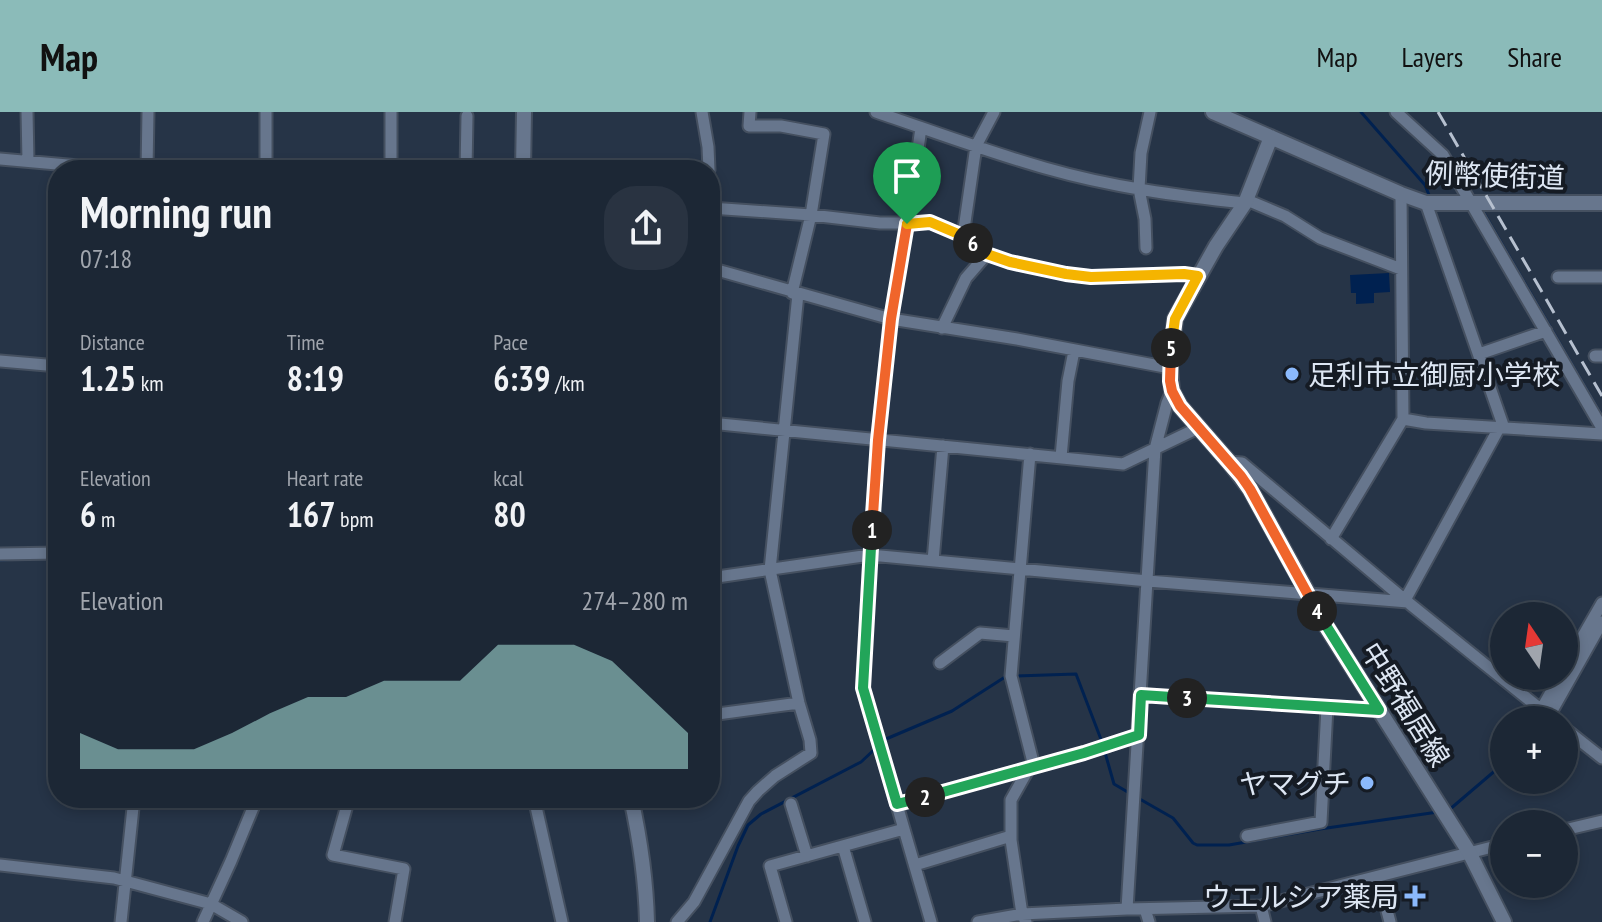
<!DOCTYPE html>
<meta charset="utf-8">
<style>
body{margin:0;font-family:"PT Sans Narrow","Noto Sans JP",sans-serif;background:#293341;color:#f1f3f6;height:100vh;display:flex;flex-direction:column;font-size:30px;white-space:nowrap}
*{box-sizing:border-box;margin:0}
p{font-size:26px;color:#a0a5ad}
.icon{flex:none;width:44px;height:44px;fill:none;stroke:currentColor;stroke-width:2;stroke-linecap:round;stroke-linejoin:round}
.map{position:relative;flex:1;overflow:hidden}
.drawer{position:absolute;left:48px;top:48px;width:672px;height:648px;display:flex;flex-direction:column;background:#1c2735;border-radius:32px;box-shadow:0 4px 12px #0003,0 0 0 2px #3a4450}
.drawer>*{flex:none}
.needle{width:52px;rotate:347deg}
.controls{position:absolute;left:1490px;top:490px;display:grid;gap:16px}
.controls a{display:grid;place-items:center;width:88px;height:88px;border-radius:50%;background:#1c2735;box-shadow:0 4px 12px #0003,0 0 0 2px #3a4450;font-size:40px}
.pin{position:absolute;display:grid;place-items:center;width:68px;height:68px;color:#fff;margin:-82px -34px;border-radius:50% 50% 50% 0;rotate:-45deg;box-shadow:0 0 8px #0007}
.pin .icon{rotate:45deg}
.km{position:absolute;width:40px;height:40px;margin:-20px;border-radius:50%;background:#222;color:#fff;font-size:22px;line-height:40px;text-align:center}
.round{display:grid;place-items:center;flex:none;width:84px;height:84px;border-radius:32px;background:#293341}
.summary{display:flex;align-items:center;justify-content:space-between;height:136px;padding:0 32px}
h1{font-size:44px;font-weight:800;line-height:60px}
.metrics{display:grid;grid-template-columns:repeat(3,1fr);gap:12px;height:136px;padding:8px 32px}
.metrics div{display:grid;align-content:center}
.metrics b{font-size:34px;font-weight:800}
.metrics small{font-size:22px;font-weight:400}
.metrics p{font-size:22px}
.chart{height:224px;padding:16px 32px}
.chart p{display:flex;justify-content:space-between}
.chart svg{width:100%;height:144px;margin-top:8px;fill:#8bbbb9;opacity:.7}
header{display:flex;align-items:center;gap:48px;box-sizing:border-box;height:112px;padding:0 40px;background:#8bbbb9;color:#111}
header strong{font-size:38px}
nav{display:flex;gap:44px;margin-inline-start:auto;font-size:28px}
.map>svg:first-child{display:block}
</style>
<header>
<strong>Map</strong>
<nav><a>Map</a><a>Layers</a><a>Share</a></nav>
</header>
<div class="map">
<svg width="1602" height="810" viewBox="0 0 1602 810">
<rect width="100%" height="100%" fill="#263447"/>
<path fill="#002150" d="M1389,161l1,19 -16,1v10l-18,1v-11h-5l-1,-18z"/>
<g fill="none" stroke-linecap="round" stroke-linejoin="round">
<path stroke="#002150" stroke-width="3" d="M1361,0l64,73 4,10
M1484,101l118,203
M0,448l20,-1
M1016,564l60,-2 26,68
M882,631l4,-4 66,-28 53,-34h4
M1104,637l10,35 17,10
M1138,686l35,20 20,25 4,2h32l91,-16 118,-17
M1449,698l55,-47
M710,810l28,-76 10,-21 13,-11 100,-52 15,-14"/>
<defs>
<path id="street" d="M27,0l1,49
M702,0l6,35 1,23
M750,0l-1,14h32l43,8 -13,81 -19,78
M876,0c56,19 112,40 169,56 66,19 133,28 200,35
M1396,0l47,43 159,273
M921,16l-14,96 -16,95 -13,121 -8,115 -7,133 68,234
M0,47l124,11
M147,58l1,-58
M266,58v-58
M391,58v-58
M466,58l1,-54
M1247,88l38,16 35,22 81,31
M1426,91l78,225
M710,96l101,7 69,8 50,-1 33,14 24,18 23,8 56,12 25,3 93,-3 14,2
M963,124l13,-90 18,-34
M1146,136l-1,-29 -6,-30 2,-36 9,-41
M710,156l181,51 126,20 153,29
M1558,165h44
M942,216l24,-50 21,-24
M1479,242l67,-23
M1595,244h7
M0,249l58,5
M1403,307l23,4 176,11
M710,311l413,41 75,-36
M1030,342l-19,222 23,90
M1061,345l7,-76 6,-30
M1229,350l13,1 163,137 149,120
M1331,427l72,-120 -2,-225
M0,442l58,-1
M933,449l10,-115
M710,466l160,-23 278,26 260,21
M1405,488l94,-172
M940,551l40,-30 34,3
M1564,557l38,-66
M1141,583l238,15
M1541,598l19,-34
M710,603l89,-12
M1549,604l53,-94
M1564,616l38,30
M349,686l-16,57 71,14 -9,53
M534,686l28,124
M791,692l16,52
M897,692l187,-51 55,-18
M1564,718l38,-9
M1247,724l74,-14 6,-115
M843,734l22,76
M0,753l114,13 97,26 31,18
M915,753l96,-29
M1378,765l12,45
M1261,794l4,16
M1127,797l28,-460 12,-46 5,-12
M1145,797l4,13
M121,810l13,-124
M203,810l28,-61 26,-63
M677,810l17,-20 55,-101 9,-10 17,-15 36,-23 -1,-13 -11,-37 -29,-133 28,-276
M786,810l-16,-56 134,-37
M978,810l44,-8 105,-5 134,-3 243,-62
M1026,810l-4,-8 -11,-74v-40l18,-32"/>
<path id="secondary" d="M1213,0l188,82 25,9h176
M1271,25l-26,66 -29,43 -41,73 -5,49 2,23 8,15 49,56 21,27 76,137 143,226 35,70
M523,58l1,-58
M631,686c9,41 15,82 16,124"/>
</defs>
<use href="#street" stroke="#455060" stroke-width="15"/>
<use href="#secondary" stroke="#455060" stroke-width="18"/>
<use href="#street" stroke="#67768d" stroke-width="11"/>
<use href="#secondary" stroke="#67768d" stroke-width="14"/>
<path stroke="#b6c0cf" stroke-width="3" stroke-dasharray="16 8" stroke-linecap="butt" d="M1438,0l164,284"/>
</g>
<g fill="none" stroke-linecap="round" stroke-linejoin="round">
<defs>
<path id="split-1" d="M872,418l6,-90 13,-121 16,-95"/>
<path id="split-2" d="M872,418l-9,158 34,116 28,-7"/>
<path id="split-3" d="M925,685l159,-44 55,-18 2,-40 46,3"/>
<path id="split-4" d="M1187,586l192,12 -62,-99"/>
<path id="split-5" d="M1171,236l-1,33 2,10 8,15 61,70 9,13 67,122"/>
<path id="split-6" d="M973,131l14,11 23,8 56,12 25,3 93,-3 14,2 -23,43 -4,29"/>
<path id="split-7" d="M907,112l23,-2 33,14 10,7"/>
</defs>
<use href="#split-1" stroke="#fff" stroke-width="16"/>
<use href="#split-2" stroke="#fff" stroke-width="16"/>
<use href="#split-3" stroke="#fff" stroke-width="16"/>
<use href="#split-4" stroke="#fff" stroke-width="16"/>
<use href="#split-5" stroke="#fff" stroke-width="16"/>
<use href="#split-6" stroke="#fff" stroke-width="16"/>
<use href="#split-7" stroke="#fff" stroke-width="16"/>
<use href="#split-1" stroke="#f0652b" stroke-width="10"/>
<use href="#split-2" stroke="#22a559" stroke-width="10"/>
<use href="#split-3" stroke="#22a559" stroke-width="10"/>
<use href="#split-4" stroke="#22a559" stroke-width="10"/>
<use href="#split-5" stroke="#f0652b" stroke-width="10"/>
<use href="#split-6" stroke="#f5b400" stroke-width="10"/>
<use href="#split-7" stroke="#f5b400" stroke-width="10"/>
</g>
<g fill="#8bb9fc" stroke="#151b24" stroke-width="3">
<circle cx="1292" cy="262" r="8"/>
<circle cx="1367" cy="671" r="8"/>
<path d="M1411 772h8v8h8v8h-8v8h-8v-8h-8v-8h8z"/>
</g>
<g text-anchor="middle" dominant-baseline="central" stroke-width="8" stroke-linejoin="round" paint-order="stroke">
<g font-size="28" fill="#dde6f3" stroke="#151b24">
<text transform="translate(1495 63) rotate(2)">例幣使街道</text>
<text transform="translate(1406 592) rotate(58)">中野福居線</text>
</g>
<g font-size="28" fill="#dde6f3" stroke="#151b24" text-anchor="end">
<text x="1308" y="262" text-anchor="start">足利市立御厨小学校</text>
<text x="1351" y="671">ヤマグチ</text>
<text x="1399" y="784">ウエルシア薬局</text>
</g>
</g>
</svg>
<div class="controls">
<a><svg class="needle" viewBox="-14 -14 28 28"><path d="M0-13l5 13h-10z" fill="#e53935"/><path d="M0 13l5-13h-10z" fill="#a0a5ad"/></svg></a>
<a>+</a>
<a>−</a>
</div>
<div class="pin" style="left:907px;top:112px;background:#1e9e55"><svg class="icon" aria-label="arrive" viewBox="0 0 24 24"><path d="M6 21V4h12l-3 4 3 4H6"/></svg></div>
<b class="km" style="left:872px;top:418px">1</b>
<b class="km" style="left:925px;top:685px">2</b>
<b class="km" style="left:1187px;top:586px">3</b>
<b class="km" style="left:1317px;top:499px">4</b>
<b class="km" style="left:1171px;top:236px">5</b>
<b class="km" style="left:973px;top:131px">6</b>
<section class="drawer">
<div class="summary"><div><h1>Morning run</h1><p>07:18</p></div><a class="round"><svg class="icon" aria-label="share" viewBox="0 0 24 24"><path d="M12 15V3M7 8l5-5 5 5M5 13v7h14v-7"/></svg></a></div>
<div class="metrics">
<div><p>Distance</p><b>1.25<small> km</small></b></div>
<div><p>Time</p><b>8:19</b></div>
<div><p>Pace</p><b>6:39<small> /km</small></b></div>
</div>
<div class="metrics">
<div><p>Elevation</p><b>6<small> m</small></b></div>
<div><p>Heart rate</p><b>167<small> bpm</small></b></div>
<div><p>kcal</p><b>80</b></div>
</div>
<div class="chart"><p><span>Elevation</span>274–280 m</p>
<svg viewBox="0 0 160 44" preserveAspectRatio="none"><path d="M0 44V33L10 38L20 38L30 38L40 33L50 27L60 22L70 22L80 17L90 17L100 17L110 6L120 6L130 6L140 11L150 22L160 33V44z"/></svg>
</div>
</section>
</div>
